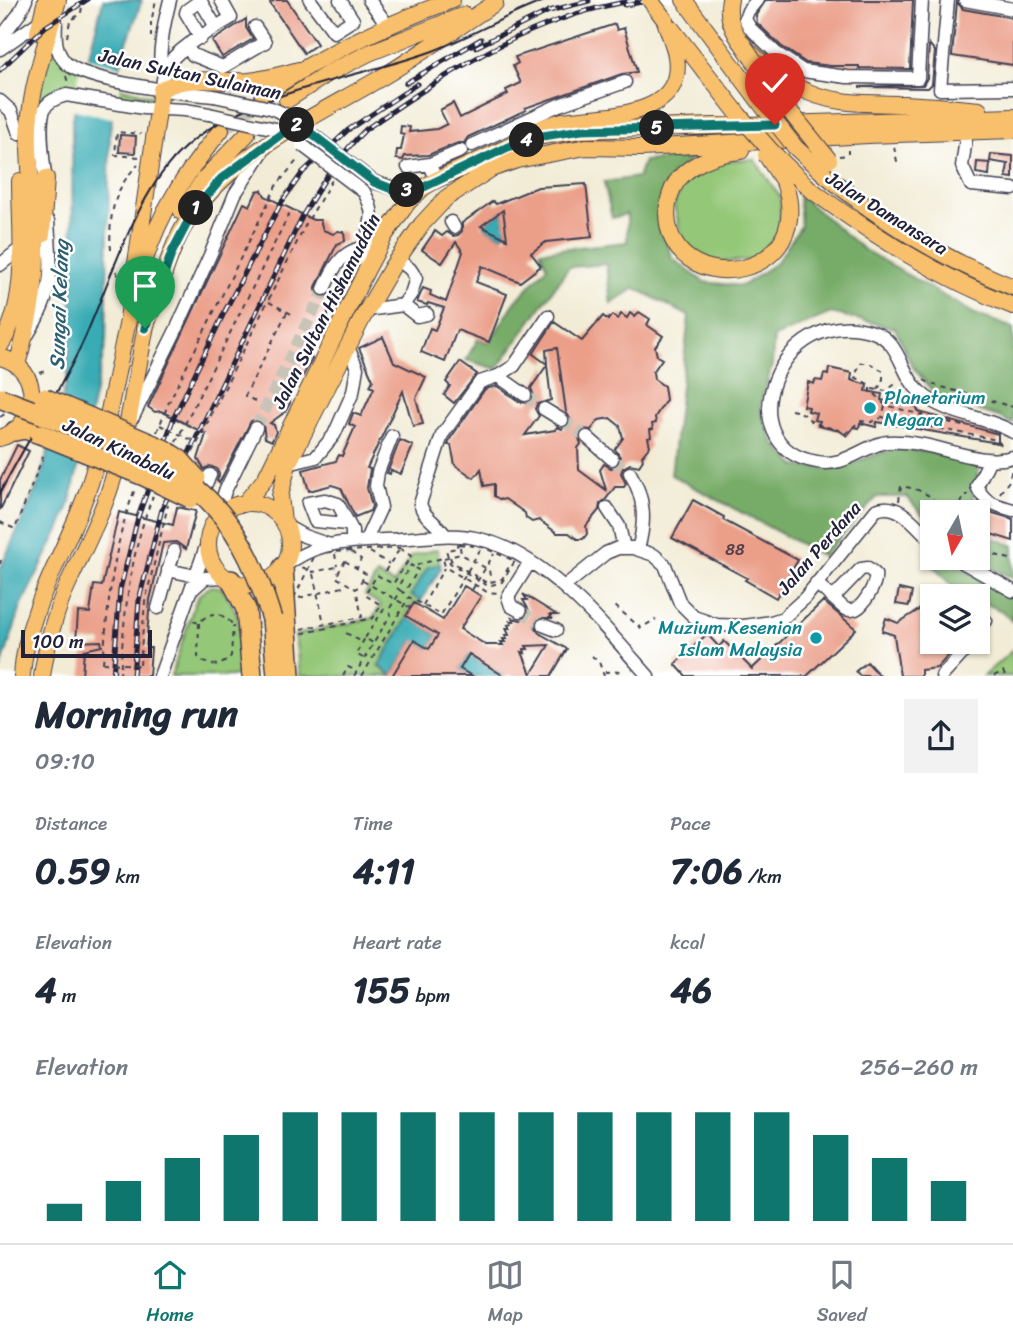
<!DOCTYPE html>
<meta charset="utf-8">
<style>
body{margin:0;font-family:Sriracha,sans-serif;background:#f2f2f3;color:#1f2937;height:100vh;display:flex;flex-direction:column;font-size:26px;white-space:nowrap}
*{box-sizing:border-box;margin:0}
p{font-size:23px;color:#747a83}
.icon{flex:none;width:38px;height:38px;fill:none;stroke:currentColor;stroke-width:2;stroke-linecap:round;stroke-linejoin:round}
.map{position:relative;height:676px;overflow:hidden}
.details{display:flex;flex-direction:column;background:#fff;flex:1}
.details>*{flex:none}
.needle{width:46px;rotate:189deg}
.tools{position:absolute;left:920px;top:500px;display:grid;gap:14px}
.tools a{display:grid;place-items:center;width:70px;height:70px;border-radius:0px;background:#fff;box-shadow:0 2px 5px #0004;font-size:35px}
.scale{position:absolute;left:21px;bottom:18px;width:131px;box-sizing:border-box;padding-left:7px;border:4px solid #22223b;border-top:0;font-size:19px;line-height:24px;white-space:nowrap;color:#22223b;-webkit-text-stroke:5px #fff;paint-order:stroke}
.pin{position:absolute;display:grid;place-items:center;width:60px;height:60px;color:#fff;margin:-72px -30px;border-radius:50% 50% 50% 0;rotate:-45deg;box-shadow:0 0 7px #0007}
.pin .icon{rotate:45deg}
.km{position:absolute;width:35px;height:35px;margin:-18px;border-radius:50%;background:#222;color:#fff;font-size:19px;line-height:35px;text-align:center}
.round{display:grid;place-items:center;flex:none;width:74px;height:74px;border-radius:0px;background:#f2f2f3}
.head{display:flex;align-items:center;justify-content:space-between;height:119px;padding:0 35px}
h1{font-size:38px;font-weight:800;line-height:52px}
.stats{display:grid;grid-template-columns:repeat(3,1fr);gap:10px;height:119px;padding:7px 35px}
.stats div{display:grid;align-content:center}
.stats b{font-size:35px;font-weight:800}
.stats small{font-size:19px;font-weight:400}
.stats p{font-size:19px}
.chart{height:196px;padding:14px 35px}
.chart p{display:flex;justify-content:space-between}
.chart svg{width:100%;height:126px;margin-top:7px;stroke:#0f766e;stroke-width:6}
.menu{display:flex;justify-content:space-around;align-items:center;height:98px;border-top:2px solid #e0e1e3;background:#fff;font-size:19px;color:#747a83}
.menu a{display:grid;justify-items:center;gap:4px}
.menu .active{color:#0f766e}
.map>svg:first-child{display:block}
</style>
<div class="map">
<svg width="1013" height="676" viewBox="0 0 1013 676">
<rect width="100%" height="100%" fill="#fff"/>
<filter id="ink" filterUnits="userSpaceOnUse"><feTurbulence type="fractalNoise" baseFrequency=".0143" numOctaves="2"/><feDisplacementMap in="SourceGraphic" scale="14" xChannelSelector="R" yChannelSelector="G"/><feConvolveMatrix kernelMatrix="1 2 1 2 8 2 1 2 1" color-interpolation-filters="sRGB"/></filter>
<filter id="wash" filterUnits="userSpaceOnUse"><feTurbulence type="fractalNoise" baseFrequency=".00686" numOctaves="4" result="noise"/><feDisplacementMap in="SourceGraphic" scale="28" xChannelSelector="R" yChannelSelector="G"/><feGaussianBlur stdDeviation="1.57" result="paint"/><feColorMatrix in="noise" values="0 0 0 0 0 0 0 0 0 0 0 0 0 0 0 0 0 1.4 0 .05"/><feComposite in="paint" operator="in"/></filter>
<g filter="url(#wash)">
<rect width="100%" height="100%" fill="#f2ecd6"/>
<path fill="#94c777" stroke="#5b7459" stroke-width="2" d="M51,45l52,38 49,13v7l-90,-15 -25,13z
M754,159l27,39 -2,34 -23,28 -49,3 -23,-19 -10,-38 8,-25 29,-19z
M437,549l3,15 -12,4 -17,27 10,6 -2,5 -5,-3 -8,13 2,1 -30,49 14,10h-92l-5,-41 78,-17 8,-13 -16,-10 12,-20 17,9 17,-28z
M211,586l9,1c9,9 14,20 18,31l6,58h-73l24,-73 5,-9z
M1013,650v26h-30z"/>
<path fill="#77ac68" stroke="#4c6752" stroke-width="2" d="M692,158l-22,20 -12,39 15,42 31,23 38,4 34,-23 25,-37 -2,-31 64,54 112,65 38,14v96l-14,-7 -61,-19 -26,-32 -17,-38 -64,-15 -57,24 -2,28 -12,42 13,35 23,24 35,3 67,-21 83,12 -12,53h-36v14l-26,-30h-30l-54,59 -152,-81 18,-159 -54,-28 -24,16 -5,-40 -37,3 -72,102 -31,-9 12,-21 11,4 26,-41 32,-35 -7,-16 87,-9v-28l-15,4 -8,-36 34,-5 6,-16z
M978,533l35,12v33l-45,-20h10z
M933,558h13l67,41v23l-11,-11 -24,-11v-3c-20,0 -33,-19 -46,-32z"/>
<path fill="#39abb4" stroke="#2e6678" stroke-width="2" d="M103,0h39l-20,57 -12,73 -4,213 -36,160 -9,23 -39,78 -22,67v-102l40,-89 27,-100 6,-102 -1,-157z
M501,212l3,4 2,16 -5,4 -14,-7 -3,-5z
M440,564l1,4 -20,33 -10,-6 17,-28z
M408,617l29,18 -8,14 -16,-8 -21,34 -13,-9z
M469,655l35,21h-32l-12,-7z"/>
<path fill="#f2ecd6" d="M83,57l41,10 -9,52 -44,-10z"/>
<g id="blocks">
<path fill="#eb9f89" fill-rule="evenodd" d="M275,0h12l30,44 -13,9 -34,-50z
M766,0h147l-3,69 -51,-1v-2h-28l-25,-3 -25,-17 -24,-23 -1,-8z
M957,2l6,7 50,9v47l-61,-9z
M246,19v9l7,11 -31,18 -10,-16z
M615,24l2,6 7,-2 13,44 -15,2 -97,34 1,2 -58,27 -4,6h-6l-30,12 -23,1 -2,4 -7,-1 1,-9h4l3,-15 -4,-1 1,-8 9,1 -1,5 28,-3 10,-5 -7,-14 13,-7 7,15 48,-24 -2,-4 15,-7 -8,-17 5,-3 -3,-6z
M929,44l6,7 -3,33 -4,4 -69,-1 64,-2 4,-7z
M120,135l16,1 -1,17 -16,-1z
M991,154l22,2v22l-7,-1 2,-13 -18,-3z
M977,162l13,1 -1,12 -13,-2z
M586,184l6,53 -46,5 -15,11 10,13 -21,16 -38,-16 -6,16 31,12 -18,48 -32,-12 -12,32 -24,-10 9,-24 5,2 9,-22 -16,-5 -1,2 -10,-3 6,-14 8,3 -1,4 16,7 17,-50 -7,-10 -14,21 -20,-13 13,-19 7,5 5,-4 6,4 5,-1 4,-4v-8l31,-22 3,3 42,-17zM503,210l4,29 -26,-13z
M262,190l3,6 48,24h7l3,10 10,4 5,-3 6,1 1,9 -8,3 -22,45 6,8 8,-1 6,-6h4l4,5 -4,8 -7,3 -4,-2v19l-4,8 -8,7 -3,-2 -8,15 5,3 2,5 -9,17 -5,2 -5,-2 -7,15 4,1v11l-5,9 -15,11 4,2 2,7 -4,9 -7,-3 -2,-15 -7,-4 -5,2 -32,62 -2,-2 2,-6 -2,-6 -7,-3 -6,3 -6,-10 8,-25 -45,-23 -6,1 -7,-5 96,-204 6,3 7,-15z
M639,312l11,7 -3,6 16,11 -8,11 2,9 5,3 -9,13 1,7 10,7 2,14 -11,17 1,6 -4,1 1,5 -3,1 1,7 -3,1 2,8 -8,10 1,4 -4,6 -9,-2 -7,4 -2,5 5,11 -2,3h-9l-9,12 -6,5 -1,6 -13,16 1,8 -4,5h-6l-8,-6h-12l-18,-13 -7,2 -6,-4 -1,-5 -20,-14 -4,1 -7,-4v-12l-10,2 -3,-17 -7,9 -19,-13 -4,-20h-3l2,-6 35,-50 12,-3 23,16 8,1 6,-7 -3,-8 16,-23 4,35 -14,4 -2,5 4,7 -14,19 30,-5 2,-3 5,2 7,-4 2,-5 -5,-8 -9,-64 -11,2 1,14 -14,-10 21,-32 28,19 21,-25 5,4 4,-5 6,4 3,-5 6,4 3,-5 5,4zM610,418l10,8 3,12 -8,11 5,8 -1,7 -8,4 -7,-4 -4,6 6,20 -27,-20 -1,-22 3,-4 -3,-8 6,-7 7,1 8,-10z
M383,337l11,25 32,15 -10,21 7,26 -10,2 -10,-35 -36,77 3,1 -3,19 5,18 -2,5 -15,6 -14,-29 -9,-3 -23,6 -6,-21 33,-9 3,-6 3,1 13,-29 -6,-3 4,-11 8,3 13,-28 -4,-2 3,-6 -14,-32z
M460,362l17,12 -23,29 -10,-8 6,-9 -4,-4z
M829,368l23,5 -1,7 16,5 -1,6 16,3 -1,6 35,7 3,5 79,22v9l-121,-21 -1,5 -16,-4 -1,5 -5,-1 -7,9 -7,-5 -22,-5 2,-5 -6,-1 2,-7 -8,-2 1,-4 -6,-1 5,-24 6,2 1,-4 7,1 2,-7 4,1z
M400,440l13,6 -12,28 -10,-4 -1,4 -3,-1z
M17,445l12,6 -29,59v-30z
M693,500l31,17 -1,3 75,40 -22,38 -31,-18 2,-2 -75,-40z
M975,503l18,10 20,6v22l-35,-11v-17h-6z
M177,507l19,4 -10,38 -10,-7 -13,1 -13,57 -4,48h5l-2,28h-67l2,-26 18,-4 -1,-5 -25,1 2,-30 12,1 4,-28 8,1 17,-74 54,13z
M464,586l17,10 -21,33 26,16h17l-2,-3h4l-2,-3h4l-2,-4h4l-3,-7h4l-2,-3 4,-1 -2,-3h4l-2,-3 9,2 6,-4 2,-6 -6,-10h4l-4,-6 34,21h-7l2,3h-14l-4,8 5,7 28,16 -16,27h-47l-35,-22 -9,15 12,7h-80l22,-36 15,9 9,-14 -32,-19 8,-13 29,17zM549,645l-11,18 -7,11 -9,-22 3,1 -1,-4h4l-2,-3z
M899,589l13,3 -3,14 -13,-2z
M823,601l33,28 -49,47h-121l-11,-12 32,-30 12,13 5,-6 28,28z
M933,601v41h24l1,3 -21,23 -16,2v6h-21l-6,-41 -12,-4 4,-13 12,5z
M867,662l13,14h-20l-4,-5z"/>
</g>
</g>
<g filter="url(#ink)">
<use href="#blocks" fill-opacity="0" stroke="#414052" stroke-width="2"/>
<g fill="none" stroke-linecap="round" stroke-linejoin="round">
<path stroke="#c8c4b7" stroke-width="12" stroke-dasharray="12 6" stroke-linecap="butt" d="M525,395l19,14
M562,420l25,17
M256,428l68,-139
M612,459l18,14
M520,611l23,14"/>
<path stroke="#c8c4b7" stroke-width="16" stroke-dasharray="16 8" stroke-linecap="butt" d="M223,128l39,-32"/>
<defs>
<path id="minor" d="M200,0l16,27
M310,0l24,32 19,-12 -13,-20
M369,0l20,27
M757,0l-9,11 -3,8 5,9 26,25 27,18 44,6 71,1 4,-78
M948,0l-8,89 73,-1
M965,0l48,9
M56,22c-1,15 -1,30 10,41 20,19 117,30 148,33
M201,38l-15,-25 1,-3 14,-10
M0,39l19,-25 7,-14
M186,47l7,8 30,12 42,-25 -10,-15
M0,49l42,-29
M166,68l-6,-1c0,-23 4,-45 10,-67
M161,90c2,-7 2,-16 5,-22 9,-19 47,-39 65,-50l-10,-18
M0,101l11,10 8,22
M967,132l-5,34 9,19 42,4
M472,145l87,-40 66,-23
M408,167l22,-3
M436,180l-6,-16 31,-13
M374,182l25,8 25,-3
M46,186c-1,-18 -10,-66 0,-80 5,-7 13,-8 20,-11l78,13 41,2 24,4
M364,192c14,25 5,30 2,55 -1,8 0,16 0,24
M451,222l3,5
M0,265l21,-17
M324,289c8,-19 19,-41 42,-41
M403,305l14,11 10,-2
M367,310l36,-5 8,-11 5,-16 -6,-9 -13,-10
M28,334c28,-45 23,-62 20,-113
M498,376l27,19
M544,409l18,11
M133,417l44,-89 34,-75 24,-59 30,-46
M1013,432c-29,-17 -67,-16 -93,-40 -20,-18 -19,-51 -47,-60 -95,-31 -148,116 -56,130 26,5 41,-12 65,-19 6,-2 14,-1 21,-1 34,1 77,25 110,15
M587,437l25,22
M990,459l-13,27c6,17 20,19 36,24
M288,464l28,-7 18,-22 19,-43 4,-24 -9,-21
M630,473c15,25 16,48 8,76
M200,497l10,-22
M607,508l12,18 5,22
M217,517l8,-26 31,-63
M347,524l-32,-3 -7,-18 17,-3 13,4 14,26v12
M286,526l18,10 23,8
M445,535c-8,-12 -21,-17 -25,-31l22,-69 38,-53 18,-6 16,-10 34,-50
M368,541l1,-8 12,-26 -5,-21 2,-14 14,-36
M955,558l58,33
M283,567c37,-27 58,-24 101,-27 30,-1 61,-8 91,-2 68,13 129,88 173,138
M168,570l28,6
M816,583l29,26c4,1 7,2 11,0 9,-5 21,-26 19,-35l-7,-6 -7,1 -27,28
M565,586l41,-33 12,-5h15l21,7 11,10 15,38 14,14 23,8 27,1 27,-4 12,-4 22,-20 71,-88c23,-10 41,17 57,32
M194,588l11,-10 20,-1
M158,608l16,-57
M520,611l-9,-5 -3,-9 22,-35
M978,623l8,-2
M543,625l13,5
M160,676l48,-135
M942,676l22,-24 5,-10"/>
<path id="major" d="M684,0l78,105
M730,0c-5,19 7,40 21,53 17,16 35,30 57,39 30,13 65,11 96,12 25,1 50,3 75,6
M671,28l68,87
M38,32l8,-32
M263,95c58,-41 122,-70 189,-95
M287,100l42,-27 40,-20 95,-38
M536,130c9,-3 17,-7 26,-9 40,-6 124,-1 114,-65 -2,-12 -8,-24 -11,-36
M741,151c-25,2 -57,14 -68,37 -5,11 -7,24 -5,36 13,76 150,55 116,-42
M822,172c57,48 122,87 191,115
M810,189c63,46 130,89 203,117
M182,212l22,-33 43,-45
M42,235l4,-57
M142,269c16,-55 43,-95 79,-139
M128,319l33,-229c25,-16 60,-7 88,-9 17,-2 33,-6 50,-11
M145,328c15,-36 22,-76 43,-108 46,-69 127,-103 196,-144 38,-23 74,-49 111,-73
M0,346c30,-45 20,-112 20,-165
M0,357c44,11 40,69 0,81
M17,365c10,-36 19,-73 19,-111 0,-43 -9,-85 -7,-129 3,-43 18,-83 29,-125
M107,420l23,-109
M127,427l20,-107
M208 544a41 41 0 1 1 82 0a41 41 0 1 1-82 0Z
M244,504l21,-25 6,-12 95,-196 19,-36 23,-33 16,-15 12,-7 72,-33 28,-10 46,-7 431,-13
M283,522l-3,-26 8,-32 75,-147 29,-50 30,-43 24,-26 45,-29 26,-9 69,-13 56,1 226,-13 145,-5
M22,676c4,-74 56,-141 74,-213
M42,676c5,-34 14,-67 29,-99 16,-35 34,-68 44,-105"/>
<path id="highway" d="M15,431l10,-2 15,5
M283,567l7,109
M231,580l15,29 6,67
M272,619l5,57"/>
</defs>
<use href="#minor" stroke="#414052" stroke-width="15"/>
<use href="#major" stroke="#414052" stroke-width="18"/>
<use href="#highway" stroke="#414052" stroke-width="22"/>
<path stroke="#414052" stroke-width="2" stroke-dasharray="5 5" stroke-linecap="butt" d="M67,37l3,-16 11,-8 2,-13
M151,37v-15l5,-22
M66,76l2,7
M894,147l4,19
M839,156l9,-1v-5
M139,157l-24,-2 2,-23 24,2
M111,250c-3,-32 3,-63 27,-85
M116,271l5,11
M269,302l26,14
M40,373l6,-2 2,3
M924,380l7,4 82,23
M872,389l14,2 12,-9
M878,390l5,-11v-8l-14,-8h-9l-5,14 15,8v8l6,2 9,10 81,22
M255,401l-10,-5 42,-84
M885,406l-3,11 115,23 6,7
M791,410c19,3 13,9 26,14 9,4 20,3 28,10l15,-13 11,1 10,-4
M0,417l5,-3
M157,432l12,-30 98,-197 9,-19 23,-28
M176,442l114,-230
M193,452l113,-228 26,-44
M1000,493l9,-12 3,-13
M899,501l2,-15c22,4 30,8 42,27
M958,513l6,-18h4
M0,522l15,7 30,-78
M459,544l23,3 33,14 -13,21 -14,4 -38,-23 -4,-13 12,-2 -1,-3z
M978,545l14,9 21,6
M460,547l1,7 28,16 2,12
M400,548l11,8 -18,28 -16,-9 -12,20 16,10 -8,13 -78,17 -2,-35 23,-47z
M351,552l10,7 -4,9
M370,552l19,12
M335,554l2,12
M450,557l2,5 35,21 15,-4 9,-16
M444,558l17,-4
M345,561l21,13 -10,15 -20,-12z
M0,564l1,-4
M302,567l11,5 24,-5 3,1
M385,571l14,-21
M313,574l11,49
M363,581l48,27
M472,590l22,-36
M401,591l-4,-3 14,-23 4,3 4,-4 24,-6 2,9 42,25 11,1
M299,598l48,-12
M423,605l21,-37
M615,606l26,22 15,-9
M193,621l6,2c13,-15 25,-9 35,3
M199,623l-1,34c10,10 24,11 33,-1l2,-30
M301,629l61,-12 -6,-28
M346,633l16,9
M365,638l19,-29 4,2
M592,656l7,6 5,14
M363,658l-7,-4 9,-16 8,5
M103,663c5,-61 10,-117 32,-174
M140,665l5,-63 23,-97
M605,672l20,-1
M120,676c4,-60 10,-124 33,-180
M343,676l5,-9 9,4
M354,676l37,-62 -3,-3 13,-20 3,2 14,-23 -2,-2
M362,676l47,-79 32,18 39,-65
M994,676l9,-5 2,5"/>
<use href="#minor" stroke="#fff" stroke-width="12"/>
<use href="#major" stroke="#f8bf6c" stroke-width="16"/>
<use href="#highway" stroke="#f8bf6c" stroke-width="19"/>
<path stroke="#22223b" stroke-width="2" d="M0,493c26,-51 58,-98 82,-149 27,-59 51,-143 95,-189 58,-62 175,-75 253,-103 40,-15 77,-38 117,-52"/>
<defs>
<path id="rail" d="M625,5l29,-5
M476,47l73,-36 40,-10
M0,70l45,-43 42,-27
M406,83l75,-44
M113,676l7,-86 18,-73 36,-100 51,-106 56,-108 22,-31 45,-42 69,-46
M133,676l6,-76 23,-91 141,-294c18,-31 37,-61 63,-86 61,-42 125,-86 196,-110 23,-9 48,-14 73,-19"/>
</defs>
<use href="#rail" stroke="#22223b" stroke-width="5"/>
<use href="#rail" stroke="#fff" stroke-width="2.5" stroke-dasharray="8" stroke-linecap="butt"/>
<defs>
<path id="minor-bridge" d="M214,96l57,12 18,8
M209,114l67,15
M313,135l61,47
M302,145l62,47"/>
<path id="major-bridge" d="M650,0l15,20
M744,46l36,53 49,61
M762,105l33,42 27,25
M739,115l33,37 38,37
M766,155l18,27"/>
<path id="highway-bridge" d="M0,398c64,26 169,57 214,108 30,32 45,72 58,113
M44,398l119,51 17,11 16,18
M40,434l104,42 46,22"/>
</defs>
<use href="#minor-bridge" stroke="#414052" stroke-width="15" stroke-linecap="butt"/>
<use href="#major-bridge" stroke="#414052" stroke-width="18" stroke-linecap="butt"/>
<use href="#highway-bridge" stroke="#414052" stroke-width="22" stroke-linecap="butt"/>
<path stroke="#414052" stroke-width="2" stroke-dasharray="5 5" stroke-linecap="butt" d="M160,425l38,18
M103,663l37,2"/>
<use href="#minor-bridge" stroke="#fff" stroke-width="12"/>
<use href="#major-bridge" stroke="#f8bf6c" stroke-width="16"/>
<use href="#highway-bridge" stroke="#f8bf6c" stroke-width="19"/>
</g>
</g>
<g fill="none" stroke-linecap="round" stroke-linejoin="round" filter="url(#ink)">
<defs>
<path id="route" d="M145,328l27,-76 21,-40 29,-34 62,-46 15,-8 75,58 18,7 13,2 19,-4 84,-40 28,-10 46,-7 193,-5"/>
</defs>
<use href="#route" stroke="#fff" stroke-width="14"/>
<use href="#route" stroke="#0f766e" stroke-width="9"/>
</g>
<g fill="#0f9aa8" stroke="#fff" stroke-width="2.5">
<circle cx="870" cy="408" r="7"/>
<circle cx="816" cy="638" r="7"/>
</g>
<g text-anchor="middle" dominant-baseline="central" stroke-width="5" stroke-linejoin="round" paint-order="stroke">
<g font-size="16" fill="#54414e">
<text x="735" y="549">88</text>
</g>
<g font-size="19" fill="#22223b" stroke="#fff">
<text transform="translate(190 74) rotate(12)">Jalan Sultan Sulaiman</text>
<text transform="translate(887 213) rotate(32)">Jalan Damansara</text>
<text transform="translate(326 311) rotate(-63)">Jalan Sultan Hishamuddin</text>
<text transform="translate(119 449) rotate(25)">Jalan Kinabalu</text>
<text transform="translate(819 548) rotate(-49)">Jalan Perdana</text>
</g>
<g font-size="19" fill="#0d838f" stroke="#fff" text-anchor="start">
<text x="884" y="397">Planetarium<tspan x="884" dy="22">Negara</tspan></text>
<text x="802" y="627" text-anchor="end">Muzium Kesenian<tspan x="802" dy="22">Islam Malaysia</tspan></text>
</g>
<g font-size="21" font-style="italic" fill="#2c6071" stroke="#fff">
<text transform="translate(59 305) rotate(-88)">Sungai Kelang</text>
</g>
</g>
</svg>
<div class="tools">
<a><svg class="needle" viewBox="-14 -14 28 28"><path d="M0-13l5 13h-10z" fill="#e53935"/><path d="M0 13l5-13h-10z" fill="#747a83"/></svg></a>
<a><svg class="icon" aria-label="layers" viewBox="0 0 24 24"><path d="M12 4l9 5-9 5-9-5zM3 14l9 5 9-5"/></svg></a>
</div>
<div class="scale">100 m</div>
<div class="pin" style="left:145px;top:328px;background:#1e9e55"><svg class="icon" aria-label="arrive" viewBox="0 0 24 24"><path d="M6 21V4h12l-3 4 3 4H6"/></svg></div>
<div class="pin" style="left:775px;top:125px;background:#d93025"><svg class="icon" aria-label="check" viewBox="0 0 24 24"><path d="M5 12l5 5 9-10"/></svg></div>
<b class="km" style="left:196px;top:208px">1</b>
<b class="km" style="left:297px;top:125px">2</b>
<b class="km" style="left:407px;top:190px">3</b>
<b class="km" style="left:527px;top:140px">4</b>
<b class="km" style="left:657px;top:128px">5</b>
</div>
<section class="details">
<div class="head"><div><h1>Morning run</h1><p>09:10</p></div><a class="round"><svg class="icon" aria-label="share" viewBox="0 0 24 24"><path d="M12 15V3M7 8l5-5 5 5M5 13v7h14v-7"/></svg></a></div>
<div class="stats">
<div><p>Distance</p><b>0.59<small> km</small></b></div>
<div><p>Time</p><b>4:11</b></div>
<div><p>Pace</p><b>7:06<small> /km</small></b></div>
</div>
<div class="stats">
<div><p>Elevation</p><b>4<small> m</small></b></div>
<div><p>Heart rate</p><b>155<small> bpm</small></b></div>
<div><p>kcal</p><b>46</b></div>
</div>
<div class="chart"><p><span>Elevation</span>256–260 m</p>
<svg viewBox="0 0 160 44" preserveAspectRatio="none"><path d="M5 44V38M15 44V30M25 44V22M35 44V14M45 44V6M55 44V6M65 44V6M75 44V6M85 44V6M95 44V6M105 44V6M115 44V6M125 44V6M135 44V14M145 44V22M155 44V30"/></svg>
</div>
</section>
<nav class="menu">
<a class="active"><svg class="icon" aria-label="home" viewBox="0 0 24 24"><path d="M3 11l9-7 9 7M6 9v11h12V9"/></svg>Home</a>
<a><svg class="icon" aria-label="map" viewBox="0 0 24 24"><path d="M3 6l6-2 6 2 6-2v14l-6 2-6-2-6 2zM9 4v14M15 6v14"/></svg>Map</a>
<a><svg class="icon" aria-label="saved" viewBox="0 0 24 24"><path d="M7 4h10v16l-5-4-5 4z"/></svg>Saved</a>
</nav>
